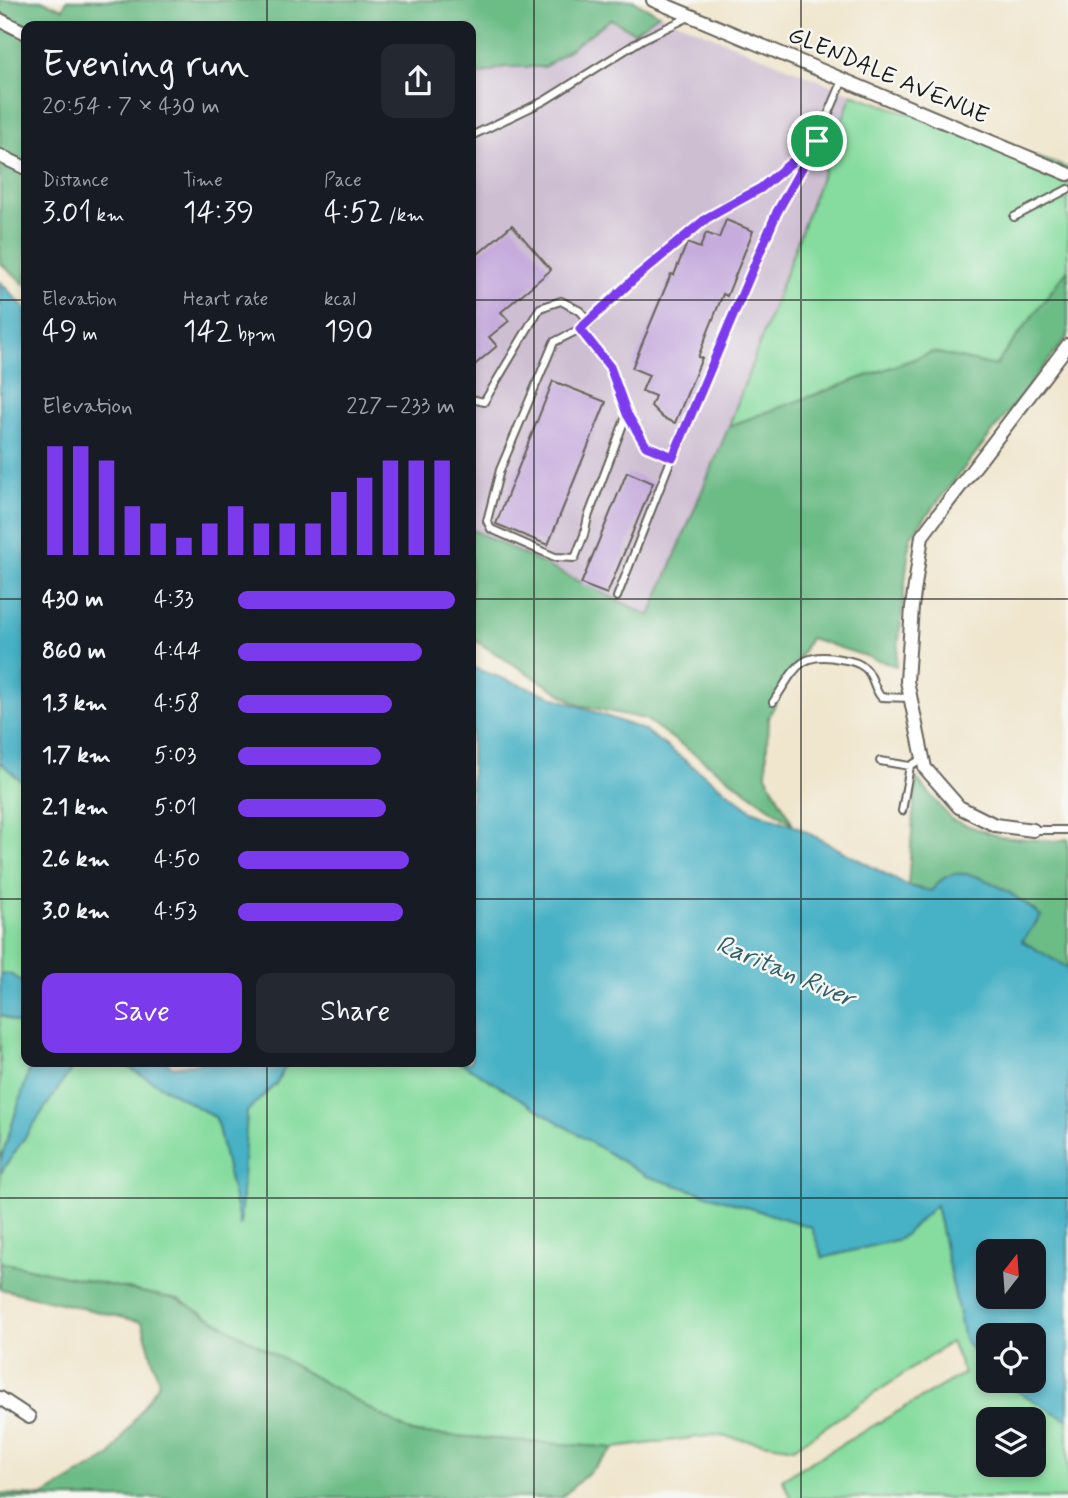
<!DOCTYPE html>
<meta charset="utf-8">
<style>
body{margin:0;font-family:Mynerve,sans-serif;background:#242831;color:#f1f3f6;height:100vh;display:flex;flex-direction:column;font-size:26px;white-space:nowrap}
*{box-sizing:border-box;margin:0}
p{font-size:23px;color:#9ea1a6}
.icon{flex:none;width:38px;height:38px;fill:none;stroke:currentColor;stroke-width:2;stroke-linecap:round;stroke-linejoin:round}
.map{position:relative;flex:1;overflow:hidden}
.panel{position:absolute;left:21px;top:21px;width:455px;height:1046px;display:flex;flex-direction:column;background:#171b24;border-radius:14px;box-shadow:0 4px 10px #0003}
.panel>*{flex:none}
.needle{width:46px;rotate:17deg}
.buttons{position:absolute;left:976px;top:1239px;display:grid;gap:14px}
.buttons a{display:grid;place-items:center;width:70px;height:70px;border-radius:14px;background:#171b24;box-shadow:0 4px 10px #0003;font-size:35px}
.pin{position:absolute;display:grid;place-items:center;width:60px;height:60px;color:#fff;margin:-30px;border:4px solid #fff;border-radius:50%;box-shadow:0 2px 7px #0007}
.round{display:grid;place-items:center;flex:none;width:74px;height:74px;border-radius:14px;background:#242831}
.headline{display:flex;align-items:center;justify-content:space-between;height:119px;padding:0 21px}
h1{font-size:38px;font-weight:600;line-height:52px}
.stats{display:grid;grid-template-columns:repeat(3,1fr);gap:10px;height:119px;padding:7px 21px}
.stats div{display:grid;align-content:center}
.stats b{font-size:30px;font-weight:600}
.stats small{font-size:19px;font-weight:400}
.stats p{font-size:19px}
.chart{height:196px;padding:14px 21px}
.chart p{display:flex;justify-content:space-between}
.chart svg{width:100%;height:126px;margin-top:7px;stroke:#7c3aed;stroke-width:6}
.cta{display:flex;gap:14px;margin-top:auto;padding:14px 21px}
.cta a{flex:1;height:80px;border-radius:14px;background:#7c3aed;color:#fff;font-size:28px;font-weight:600;line-height:80px;text-align:center}
.cta a+a{background:#242831;color:#f1f3f6}
ul{padding:0 21px;list-style:none;font-size:23px}
li{display:grid;grid-template-columns:112px 84px 1fr;align-items:center;height:52px}
li i{height:18px;border-radius:9px;background:#7c3aed}
.map>svg:first-child{display:block}
</style>
<div class="map">
<svg width="1068" height="1498" viewBox="0 0 1068 1498">
<rect width="100%" height="100%" fill="#f6f6f2"/>
<filter id="ink" filterUnits="userSpaceOnUse"><feTurbulence type="fractalNoise" baseFrequency=".0143" numOctaves="2"/><feDisplacementMap in="SourceGraphic" scale="14" xChannelSelector="R" yChannelSelector="G"/><feConvolveMatrix kernelMatrix="1 2 1 2 8 2 1 2 1" color-interpolation-filters="sRGB"/></filter>
<filter id="wash" filterUnits="userSpaceOnUse"><feTurbulence type="fractalNoise" baseFrequency=".00686" numOctaves="4" result="noise"/><feDisplacementMap in="SourceGraphic" scale="28" xChannelSelector="R" yChannelSelector="G"/><feGaussianBlur stdDeviation="1.57" result="paint"/><feColorMatrix in="noise" values="0 0 0 0 0 0 0 0 0 0 0 0 0 0 0 0 0 1.4 0 .05"/><feComposite in="paint" operator="in"/></filter>
<g filter="url(#wash)">
<rect width="100%" height="100%" fill="#f0e6ce"/>
<path fill="#cebed2" d="M659,14l193,80 -123,332 -79,190 -179,-87v-452l34,-10h40l66,-49 23,14z"/>
<path fill="#86dc9f" stroke="#517c5e" stroke-width="2" fill-rule="evenodd" d="M852,94l216,74v101l-73,97 -62,-14 -204,74z
M0,762l26,23v199l-16,-10h-10z
M0,1015l26,12v35h6l-32,100z
M76,1062h43l97,56 24,105 7,-112 29,-27 12,-22h168l480,142 28,135 25,32v10h10l69,39v78h-277l-9,-19 182,-106 -13,-31 -157,106 -80,-13 -99,13 -202,-15 -234,-133 -179,-38v-88zM989,1419h45v46h-45z"/>
<path fill="#6cbc86" stroke="#446c51" stroke-width="2" d="M0,0h41l22,9 4,-9h565l27,14 -25,18 -23,-13 -66,48h-40l-34,10v-51h-445v259l-26,-22z
M1068,269v67l-158,201 -14,129 -86,-28 -42,80 -2,57 27,49 -148,-105 -66,-14 -108,-67v-109l179,87 79,-190 204,-74 62,14z
M916,778l36,42 48,17 57,4 11,-2v129l-46,-27 19,-25c-21,-17 -72,-56 -98,-37 -4,2 -8,8 -12,12l-23,-5z
M0,1262l179,38 234,133 202,15 -54,50h-561v-4l43,2 67,-40 49,-73 -17,-61 -142,-33z"/>
<path fill="#47b1c5" stroke="#326670" stroke-width="2" fill-rule="evenodd" d="M0,282l26,27v476l-26,-23z
M471,667l173,63 108,80 45,17 111,59 23,5c4,-4 8,-10 12,-12 26,-19 77,20 98,37l-19,25 46,27v452l-69,-39h35v-46h-45v36l-25,-32 -28,-134 -36,34 -77,19 -12,-31 -165,-51 -183,-112 -7,-2h15zM1034,1251v46h-45v-46z
M0,974h10l16,10v43l-26,-12z
M32,1062h44l-76,112v-12z
M119,1062h46l9,5 30,-5h84l-12,22 -29,27 -7,115 -24,-108z"/>
<g id="blocks">
<path fill="#c6abdd" d="M726,220l27,11 -26,65 -4,-2 -25,63 4,1 -27,65 -12,-5 -12,-12 4,-10 -13,-5 7,-16 -17,-7 39,-94 3,1 13,-32 13,5 6,-15 13,5z
M512,225l39,45 -50,42 8,9 -20,16 8,9 -26,22v-108z
M553,381l53,21 -58,143 -52,-21z
M627,472l26,11 -46,111 -26,-10z"/>
</g>
</g>
<g filter="url(#ink)">
<use href="#blocks" fill-opacity="0" stroke="#66635a" stroke-width="2"/>
<g fill="none" stroke-linecap="round" stroke-linejoin="round">
<defs>
<path id="lane" d="M471,136l73,-35 99,-62 46,-22
M1014,217l54,-28
M580,329l30,38 17,47 19,31 26,12 105,-245 40,-71 26,-61
M471,399l13,3 56,-94 21,-7 19,10 9,10
M627,414l-39,103 -4,18 -9,23 -20,-1 -64,-28 -4,-8 13,-51 54,-128 26,-13 53,-50 74,-61 54,-29 56,-48
M617,597l55,-140
M773,702c21,-30 25,-52 67,-43 8,1 18,3 25,9 9,8 8,20 16,29l29,1
M880,761l30,5
M902,811l8,-45 13,-8
M1033,830h35"/>
<path id="street" d="M653,0l415,174
M0,20l26,13
M0,156l26,12
M1033,830l-38,-5 -36,-18 -34,-39 -18,-87 5,-74 10,-71 146,-191
M0,1398l29,19"/>
</defs>
<use href="#lane" stroke="#66635a" stroke-width="10"/>
<use href="#street" stroke="#66635a" stroke-width="16"/>
<use href="#lane" stroke="#fff" stroke-width="6"/>
<use href="#street" stroke="#fff" stroke-width="12"/>
</g>
</g>
<g fill="none" stroke-linecap="round" stroke-linejoin="round" filter="url(#ink)">
<defs>
<path id="route" d="M817,141l-40,71 -104,245 -27,-11 -19,-32 -17,-47 -30,-38 54,-50 73,-61 54,-30z"/>
</defs>
<use href="#route" stroke="#fff" stroke-width="14"/>
<use href="#route" stroke="#7c3aed" stroke-width="9"/>
</g>
<path fill="none" stroke="#1c1c1c" stroke-width="2" stroke-opacity="0.55" d="M267,0v26M534,0v1498M801,0v1498M0,300h26M471,300h597M0,599h26M471,599h597M0,899h26M471,899h597M267,1062v436M0,1198h1068"/>
<g text-anchor="middle" dominant-baseline="central" stroke-width="5" stroke-linejoin="round" paint-order="stroke">
<g font-size="24" fill="#1c1c1c" stroke="#f6f6f2">
<text transform="translate(888 76) rotate(23)">GLENDALE AVENUE</text>
</g>
<g font-size="26" font-style="italic" fill="#2f5f68" stroke="#f6f6f2">
<text transform="translate(785 972) rotate(23)">Raritan River</text>
</g>
</g>
</svg>
<div class="buttons">
<a><svg class="needle" viewBox="-14 -14 28 28"><path d="M0-13l5 13h-10z" fill="#e53935"/><path d="M0 13l5-13h-10z" fill="#9ea1a6"/></svg></a>
<a><svg class="icon" aria-label="locate" viewBox="0 0 24 24"><circle cx="12" cy="12" r="6"/><path d="M12 2v4M12 18v4M2 12h4M18 12h4"/></svg></a>
<a><svg class="icon" aria-label="layers" viewBox="0 0 24 24"><path d="M12 4l9 5-9 5-9-5zM3 14l9 5 9-5"/></svg></a>
</div>
<div class="pin" style="left:817px;top:141px;background:#1e9e55"><svg class="icon" aria-label="arrive" viewBox="0 0 24 24"><path d="M6 21V4h12l-3 4 3 4H6"/></svg></div>
<section class="panel">
<div class="headline"><div><h1>Evening run</h1><p>20:54 · 7 × 430 m</p></div><a class="round"><svg class="icon" aria-label="share" viewBox="0 0 24 24"><path d="M12 15V3M7 8l5-5 5 5M5 13v7h14v-7"/></svg></a></div>
<div class="stats">
<div><p>Distance</p><b>3.01<small> km</small></b></div>
<div><p>Time</p><b>14:39</b></div>
<div><p>Pace</p><b>4:52<small> /km</small></b></div>
</div>
<div class="stats">
<div><p>Elevation</p><b>49<small> m</small></b></div>
<div><p>Heart rate</p><b>142<small> bpm</small></b></div>
<div><p>kcal</p><b>190</b></div>
</div>
<div class="chart"><p><span>Elevation</span>227–233 m</p>
<svg viewBox="0 0 160 44" preserveAspectRatio="none"><path d="M5 44V6M15 44V6M25 44V11M35 44V27M45 44V33M55 44V38M65 44V33M75 44V27M85 44V33M95 44V33M105 44V33M115 44V22M125 44V17M135 44V11M145 44V11M155 44V11"/></svg>
</div>
<ul>
<li><b>430 m</b>4:33<i style="width:100%"></i></li>
<li><b>860 m</b>4:44<i style="width:85%"></i></li>
<li><b>1.3 km</b>4:58<i style="width:71%"></i></li>
<li><b>1.7 km</b>5:03<i style="width:66%"></i></li>
<li><b>2.1 km</b>5:01<i style="width:68%"></i></li>
<li><b>2.6 km</b>4:50<i style="width:79%"></i></li>
<li><b>3.0 km</b>4:53<i style="width:76%"></i></li>
</ul>
<div class="cta"><a>Save</a><a>Share</a></div>
</section>
</div>
